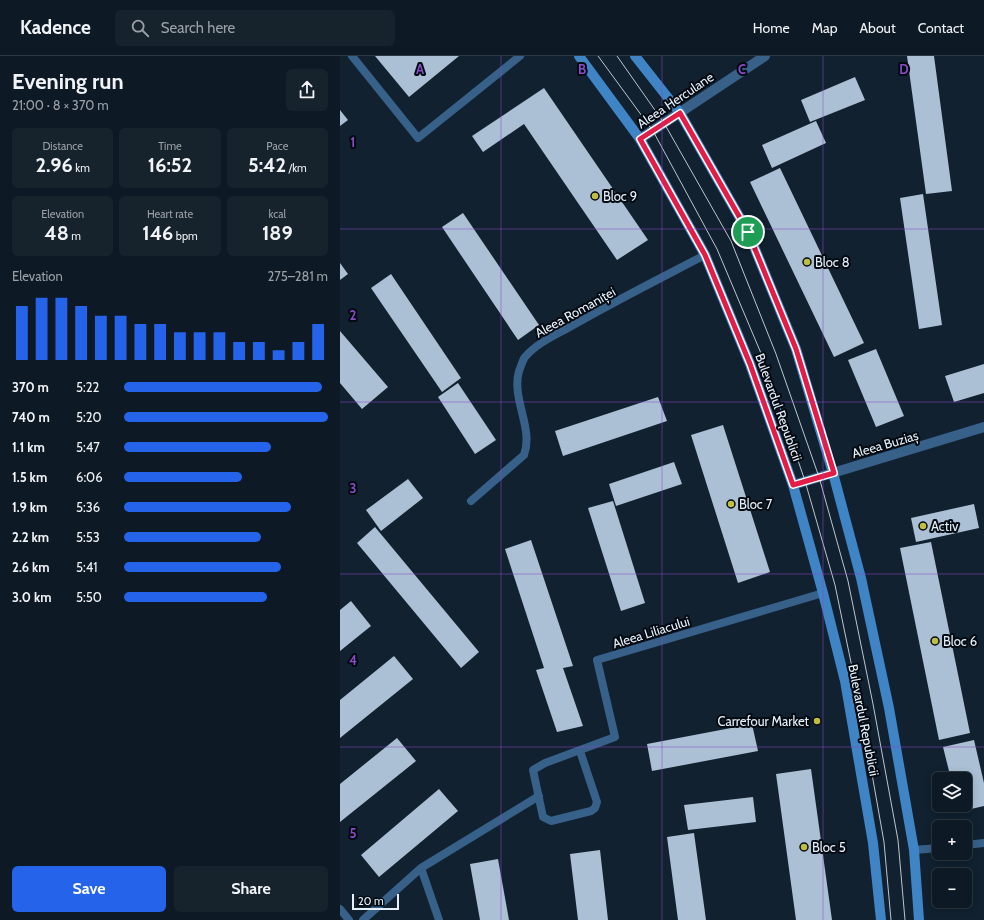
<!DOCTYPE html>
<meta charset="utf-8">
<style>
body{margin:0;font-family:Cabin,sans-serif;background:#16222c;color:#f1f3f6;height:100vh;display:flex;flex-direction:column;font-size:15px;white-space:nowrap}
*{box-sizing:border-box;margin:0}
p{font-size:13px;color:#9aa0a6}
.icon{flex:none;width:22px;height:22px;fill:none;stroke:currentColor;stroke-width:2;stroke-linecap:round;stroke-linejoin:round}
.map{position:relative;flex:1;overflow:hidden}
.drawer{display:flex;flex-direction:column;background:#0d1924;width:340px}
.drawer>*{flex:none}
.buttons{position:absolute;left:592px;top:716px;display:grid;gap:8px}
.buttons a{display:grid;place-items:center;width:40px;height:40px;border-radius:6px;background:#0d1924;box-shadow:0 2px 10px #0003,0 0 0 1px #2d3841;font-size:20px}
.scale{position:absolute;left:12px;bottom:10px;width:47px;box-sizing:border-box;padding-left:4px;border:2px solid #e7f1fc;border-top:0;font-size:11px;line-height:14px;white-space:nowrap;color:#e7f1fc;-webkit-text-stroke:3px #040a11;paint-order:stroke}
.pin{position:absolute;display:grid;place-items:center;width:34px;height:34px;color:#fff;margin:-17px;border:2px solid #fff;border-radius:50%;box-shadow:0 1px 4px #0007}
.round{display:grid;place-items:center;flex:none;width:42px;height:42px;border-radius:6px;background:#16222c}
.overview{display:flex;align-items:center;justify-content:space-between;height:68px;padding:0 12px}
h1{font-size:22px;font-weight:700;line-height:30px}
.stats{display:grid;grid-template-columns:repeat(3,1fr);gap:6px;height:68px;padding:4px 12px}
.stats div{display:grid;align-content:center;border-radius:6px;background:#16222c;text-align:center}
.stats b{font-size:20px;font-weight:700}
.stats small{font-size:11px;font-weight:400}
.stats p{font-size:11px}
.chart{height:112px;padding:8px 12px}
.chart p{display:flex;justify-content:space-between}
.chart svg{width:100%;height:72px;margin-top:4px;stroke:#2563eb;stroke-width:6}
.button{display:flex;gap:8px;margin-top:auto;padding:8px 12px}
.button a{flex:1;height:46px;border-radius:6px;background:#2563eb;color:#fff;font-size:16px;font-weight:700;line-height:46px;text-align:center}
.button a+a{background:#16222c;color:#f1f3f6}
ul{padding:0 12px;list-style:none;font-size:13px}
li{display:grid;grid-template-columns:64px 48px 1fr;align-items:center;height:30px}
li i{height:10px;border-radius:5px;background:#2563eb}
header{display:flex;align-items:center;gap:24px;box-sizing:border-box;height:56px;padding:0 20px;background:#0d1924;border-bottom:1px solid #2d3841}
header strong{font-size:19px}
nav{display:flex;gap:22px;margin-inline-start:auto;font-size:14px}
.search{width:280px;height:36px;background:#16222c;display:flex;align-items:center;gap:10px;box-sizing:border-box;padding:0 14px;border-radius:6px;color:#9aa0a6;font-size:15px}
main{display:flex;flex:1;min-height:0}
.map>svg:first-child{display:block}
</style>
<header>
<strong>Kadence</strong>
<div class="search"><svg class="icon" aria-label="search" viewBox="0 0 24 24"><circle cx="10" cy="10" r="6"/><path d="M15 15l6 6"/></svg>Search here</div>
<nav><a>Home</a><a>Map</a><a>About</a><a>Contact</a></nav>
</header>
<main>
<section class="drawer">
<div class="overview"><div><h1>Evening run</h1><p>21:00 · 8 × 370 m</p></div><a class="round"><svg class="icon" aria-label="share" viewBox="0 0 24 24"><path d="M12 15V3M7 8l5-5 5 5M5 13v7h14v-7"/></svg></a></div>
<div class="stats">
<div><p>Distance</p><b>2.96<small> km</small></b></div>
<div><p>Time</p><b>16:52</b></div>
<div><p>Pace</p><b>5:42<small> /km</small></b></div>
</div>
<div class="stats">
<div><p>Elevation</p><b>48<small> m</small></b></div>
<div><p>Heart rate</p><b>146<small> bpm</small></b></div>
<div><p>kcal</p><b>189</b></div>
</div>
<div class="chart"><p><span>Elevation</span>275–281 m</p>
<svg viewBox="0 0 160 44" preserveAspectRatio="none"><path d="M5 44V11M15 44V6M25 44V6M35 44V11M45 44V17M55 44V17M65 44V22M75 44V22M85 44V27M95 44V27M105 44V27M115 44V33M125 44V33M135 44V38M145 44V33M155 44V22"/></svg>
</div>
<ul>
<li><b>370 m</b>5:22<i style="width:97%"></i></li>
<li><b>740 m</b>5:20<i style="width:100%"></i></li>
<li><b>1.1 km</b>5:47<i style="width:72%"></i></li>
<li><b>1.5 km</b>6:06<i style="width:58%"></i></li>
<li><b>1.9 km</b>5:36<i style="width:82%"></i></li>
<li><b>2.2 km</b>5:53<i style="width:67%"></i></li>
<li><b>2.6 km</b>5:41<i style="width:77%"></i></li>
<li><b>3.0 km</b>5:50<i style="width:70%"></i></li>
</ul>
<div class="button"><a>Save</a><a>Share</a></div>
</section>
<div class="map">
<svg width="644" height="864" viewBox="0 0 644 864">
<rect width="100%" height="100%" fill="#112130"/>
<path fill="#acc0d5" d="M35,0h84l-50,41z
M567,0h27l18,135 -26,3z
M515,21l10,23 -55,22 -9,-22z
M204,32l104,152 -31,20 -93,-136 -41,28 -11,-16z
M0,54l8,10 -8,6z
M476,65l10,22 -54,25 -10,-23z
M440,112l84,175 -30,14 -84,-175z
M583,138l19,131 -23,4 -19,-131z
M123,157l76,112 -21,15 -76,-113z
M0,207l8,11 -8,6z
M51,218l70,104 -19,14 -71,-104z
M0,275l48,56 -26,22 -22,-26z
M536,293l28,67 -28,11 -28,-67z
M644,308v29l-30,9 -9,-26z
M118,327l38,57 -21,14 -37,-57z
M318,341l9,24 -104,35 -8,-25z
M383,369l47,147 -32,11 -47,-148z
M334,406l8,22 -66,22 -7,-22z
M68,423l15,19 -42,33 -15,-21z
M273,445l32,102 -24,8 -33,-103z
M634,448l5,24 -63,14 -5,-24z
M35,471l104,125 -18,16 -104,-125z
M191,484l42,126 -10,2 20,58 -26,6 -21,-62 8,-2 -39,-119z
M591,486l39,191 -31,7 -39,-192z
M11,545l20,25 -31,25v-41z
M54,600l19,23 -73,59v-38z
M412,668l6,27 -106,20 -5,-27z
M57,682l19,23 -76,61v-38z
M634,684l10,43v23l-26,6 -1,-7h8v-26h-14l-8,-32z
M471,713l21,151h-36l-20,-146z
M99,733l19,22 -79,66 -18,-22z
M413,741l3,25 -68,8 -4,-25z
M354,777l12,87h-28l-11,-83z
M260,794l8,70h-30l-8,-66z
M158,803l11,61h-29l-10,-56z"/>
<g fill="none" stroke-linecap="round" stroke-linejoin="round">
<path stroke="#376189" stroke-width="8" d="M12,0l66,82 102,-82
M131,445l53,-46c10,-27 -13,-56 -5,-84 2,-4 3,-10 6,-14 11,-13 28,-21 43,-29 45,-26 91,-49 137,-73
M240,695l17,51 -2,6 -4,3 -40,10 -8,-4 -10,-47 12,-7 70,-26 -18,-77 226,-67
M625,789l19,-2
M574,794l25,-2
M81,812l118,-72
M0,853l9,11
M23,864l58,-52 18,52"/>
<path stroke="#376189" stroke-width="10" d="M300,83l125,-83
M453,429l191,-58"/>
<path stroke="#3f85c6" stroke-width="10" d="M239,0l61,83 65,116 45,109 43,121 30,108 22,88 28,162 8,77
M295,0l45,57 68,119 48,117 37,124 28,105 28,130 25,142 5,70"/>
<path stroke="#bbc6d2" stroke-width="1" d="M258,0l55,75 64,118 46,109 42,123 30,104 25,121 24,136 7,78
M277,0l47,67 67,118 45,113 43,123 29,104 25,123 25,136 7,80"/>
</g>
<g fill="none" stroke-linecap="round" stroke-linejoin="round">
<defs>
<path id="route" d="M340,57l68,119 48,117 38,124 -41,12 -43,-121 -45,-109 -65,-116z"/>
</defs>
<use href="#route" stroke="#fff" stroke-width="8"/>
<use href="#route" stroke="#e11d48" stroke-width="5"/>
</g>
<path fill="none" stroke="#8b4ac8" stroke-width="1" stroke-opacity="0.55" d="M161,0v864M322,0v864M483,0v864M0,173h644M0,346h644M0,518h644M0,691h644"/>
<g fill="#bfbe41" stroke="#040a11" stroke-width="1.5">
<circle cx="255" cy="140" r="4"/>
<circle cx="467" cy="206" r="4"/>
<circle cx="391" cy="448" r="4"/>
<circle cx="583" cy="470" r="4"/>
<circle cx="595" cy="585" r="4"/>
<circle cx="477" cy="665" r="4"/>
<circle cx="464" cy="791" r="4"/>
</g>
<g text-anchor="middle" dominant-baseline="central" stroke-width="4" stroke-linejoin="round" paint-order="stroke">
<g font-size="13" fill="#e7f1fc" stroke="#040a11">
<text transform="translate(335 44) rotate(-34)">Aleea Herculane</text>
<text transform="translate(235 256) rotate(-29)">Aleea Romaniței</text>
<text transform="translate(439 351) rotate(70)">Bulevardul Republicii</text>
<text transform="translate(545 388) rotate(-16)">Aleea Buziaș</text>
<text transform="translate(311 576) rotate(-17)">Aleea Liliacului</text>
<text transform="translate(524 664) rotate(79)">Bulevardul Republicii</text>
</g>
<g font-size="13" fill="#e7f1fc" stroke="#040a11" text-anchor="start">
<text x="263" y="140">Bloc 9</text>
<text x="475" y="206">Bloc 8</text>
<text x="399" y="448">Bloc 7</text>
<text x="591" y="470">Activ</text>
<text x="603" y="585">Bloc 6</text>
<text x="469" y="665" text-anchor="end">Carrefour Market</text>
<text x="472" y="791">Bloc 5</text>
</g>
</g>
<g font-size="13" text-anchor="middle" font-weight="bold" fill="#8b4ac8" stroke="#040a11" stroke-width="4" stroke-linejoin="round" paint-order="stroke">
<text x="80" y="18">A</text>
<text x="242" y="18">B</text>
<text x="402" y="18">C</text>
<text x="564" y="18">D</text>
<text x="13" y="91">1</text>
<text x="13" y="264">2</text>
<text x="13" y="437">3</text>
<text x="13" y="609">4</text>
<text x="13" y="782">5</text>
</g>
</svg>
<div class="buttons">
<a><svg class="icon" aria-label="layers" viewBox="0 0 24 24"><path d="M12 4l9 5-9 5-9-5zM3 14l9 5 9-5"/></svg></a>
<a>+</a>
<a>−</a>
</div>
<div class="scale">20 m</div>
<div class="pin" style="left:408px;top:176px;background:#1e9e55"><svg class="icon" aria-label="arrive" viewBox="0 0 24 24"><path d="M6 21V4h12l-3 4 3 4H6"/></svg></div>
</div>
</main>
